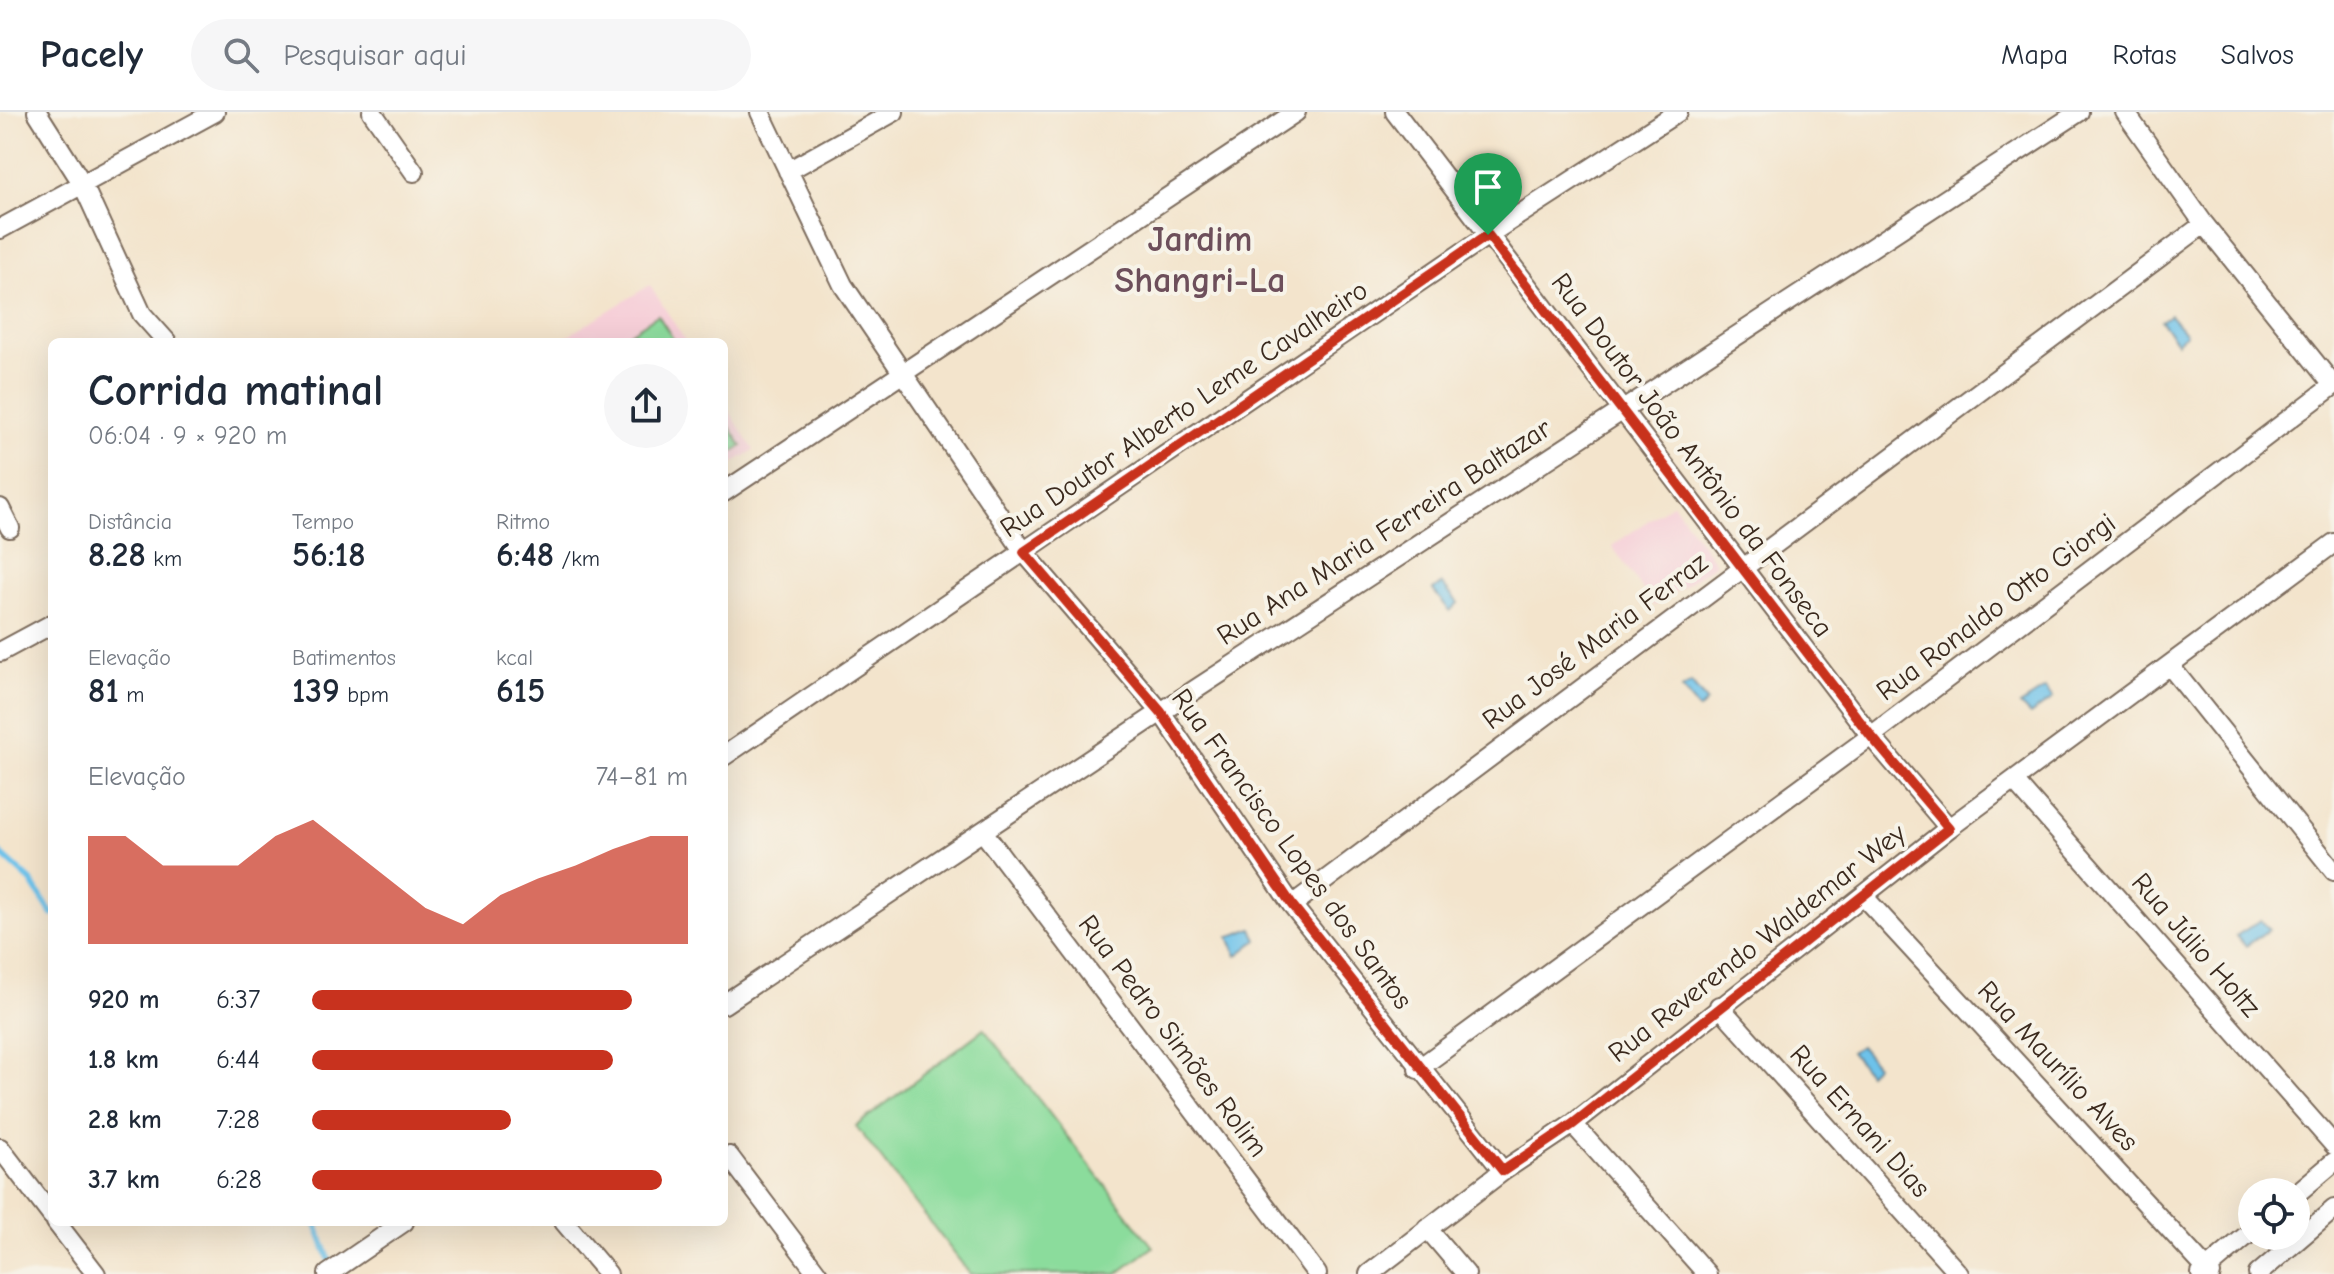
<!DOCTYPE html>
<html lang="pt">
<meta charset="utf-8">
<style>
body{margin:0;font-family:"Comic Neue",sans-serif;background:#f6f6f7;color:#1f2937;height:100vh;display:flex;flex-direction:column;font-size:30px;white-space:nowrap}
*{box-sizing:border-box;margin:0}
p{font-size:26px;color:#747a83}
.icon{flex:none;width:44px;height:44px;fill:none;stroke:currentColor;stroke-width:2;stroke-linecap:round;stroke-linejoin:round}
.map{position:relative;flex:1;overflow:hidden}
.sheet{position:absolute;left:48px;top:226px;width:680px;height:888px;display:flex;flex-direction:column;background:#fff;border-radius:12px;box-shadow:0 8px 32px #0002}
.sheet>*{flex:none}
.controls{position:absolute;left:2238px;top:1066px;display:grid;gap:16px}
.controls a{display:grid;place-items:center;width:72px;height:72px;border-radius:50%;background:#fff;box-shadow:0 8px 32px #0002;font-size:40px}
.pin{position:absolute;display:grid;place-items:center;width:68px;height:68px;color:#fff;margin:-82px -34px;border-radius:50% 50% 50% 0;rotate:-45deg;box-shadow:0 0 8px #0007}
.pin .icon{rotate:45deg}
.round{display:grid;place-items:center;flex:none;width:84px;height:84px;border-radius:42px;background:#f6f6f7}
.summary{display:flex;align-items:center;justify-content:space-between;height:136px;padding:0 40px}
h1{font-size:44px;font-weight:600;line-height:60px}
.metrics{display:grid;grid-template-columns:repeat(3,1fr);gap:12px;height:136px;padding:8px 40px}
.metrics div{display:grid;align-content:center}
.metrics b{font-size:34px;font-weight:600}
.metrics small{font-size:22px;font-weight:400}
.metrics p{font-size:22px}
.chart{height:224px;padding:16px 40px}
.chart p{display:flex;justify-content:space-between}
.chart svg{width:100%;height:144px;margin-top:8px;fill:#c8321e;opacity:.7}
ul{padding:0 40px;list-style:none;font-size:26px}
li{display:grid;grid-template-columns:128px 96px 1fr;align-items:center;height:60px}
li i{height:20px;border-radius:10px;background:#c8321e}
header{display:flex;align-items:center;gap:48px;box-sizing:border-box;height:112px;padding:0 40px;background:#fff;border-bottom:2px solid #e0e1e3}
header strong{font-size:38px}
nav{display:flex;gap:44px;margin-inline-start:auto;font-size:28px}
.search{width:560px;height:72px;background:#f6f6f7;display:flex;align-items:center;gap:20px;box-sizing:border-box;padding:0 28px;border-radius:44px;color:#747a83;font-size:30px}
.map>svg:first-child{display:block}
</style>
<header>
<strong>Pacely</strong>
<div class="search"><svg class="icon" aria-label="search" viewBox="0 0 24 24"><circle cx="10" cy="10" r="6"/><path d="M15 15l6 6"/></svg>Pesquisar aqui</div>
<nav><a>Mapa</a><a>Rotas</a><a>Salvos</a></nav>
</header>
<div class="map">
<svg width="2334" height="1162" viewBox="0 0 2334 1162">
<rect width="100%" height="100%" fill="#f7f3e8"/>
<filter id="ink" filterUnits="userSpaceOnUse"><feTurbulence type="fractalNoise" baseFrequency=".0125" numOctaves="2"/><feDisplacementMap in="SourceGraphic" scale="16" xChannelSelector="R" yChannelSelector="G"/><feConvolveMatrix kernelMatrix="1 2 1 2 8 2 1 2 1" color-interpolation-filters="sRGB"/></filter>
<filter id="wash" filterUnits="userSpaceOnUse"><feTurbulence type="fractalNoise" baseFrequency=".006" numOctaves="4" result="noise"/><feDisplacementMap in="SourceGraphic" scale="32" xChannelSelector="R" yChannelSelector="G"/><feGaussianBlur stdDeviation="1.8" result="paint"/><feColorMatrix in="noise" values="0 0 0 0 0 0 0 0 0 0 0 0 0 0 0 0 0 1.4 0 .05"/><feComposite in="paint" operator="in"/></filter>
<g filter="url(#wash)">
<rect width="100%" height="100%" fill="#f3e4cc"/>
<path fill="#f6cfd8" d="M650,173l36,57h-128z
M724,291l30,47 -30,19z
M1673,391l43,61 -62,42 -42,-60z"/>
<path fill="#8bdc9c" stroke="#63835d" stroke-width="2" d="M658,203l17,27h-59z
M724,306l18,28 -18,11z
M984,917l169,218 -36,27h-147l-114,-148z"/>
<path fill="#6dc2ea" stroke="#547684" stroke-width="2" d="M2170,203l16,19 -9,8 -16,-21z
M1442,472l16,19 -8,8 -17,-21z
M1691,571l16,19 -8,8 -17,-21z
M2045,577l8,9 -23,17 -10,-10z
M2261,808l8,9 -23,17 -10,-10z
M1252,816l5,12 -20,16 -8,-19z
M1860,934l16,19 -8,8 -17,-21z"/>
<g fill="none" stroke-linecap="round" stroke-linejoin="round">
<path stroke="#6dc2ea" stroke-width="6" d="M0,741l31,28 21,33
M315,1110l17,45"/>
</g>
</g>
<g filter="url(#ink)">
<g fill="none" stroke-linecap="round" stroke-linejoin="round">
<defs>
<path id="street" d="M37,0l45,71 60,131 25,28
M372,0l42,60
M760,0l83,173 181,267 137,160 131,193 211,266
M1395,0l476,624 78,92
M2125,0l79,112 129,161
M788,59l106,-59
M0,117l215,-117
M724,380l572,-380
M0,396l10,20
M0,540l52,-28
M2170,554l164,205
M724,644l764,-521 190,-123
M2015,670l319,363
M984,721l333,441
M1864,785l347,377
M1292,793l912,-681
M724,892l437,-292 918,-600
M1719,894l240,268
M1418,957l453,-333 463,-351
M1573,1012l134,150
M0,1036l52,68
M729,1044l89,118
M2296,1082l38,-32
M56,1110l40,52
M564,1110l44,52
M1427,1116l39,46
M328,1162l76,-52
M1369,1162l134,-103 70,-47 376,-296 385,-285
M2201,1162l51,-43
M2258,1162l76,-65"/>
</defs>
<use href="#street" stroke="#7b6b5b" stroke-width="22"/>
<use href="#street" stroke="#fff" stroke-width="18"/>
</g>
</g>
<g fill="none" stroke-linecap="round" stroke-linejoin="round" filter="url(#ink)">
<defs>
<path id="route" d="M1488,123l383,501 78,92 -376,296 -70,47 -211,-266 -131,-193 -137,-160z"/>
</defs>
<use href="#route" stroke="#fff" stroke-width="16"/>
<use href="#route" stroke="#c8321e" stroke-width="10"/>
</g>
<g text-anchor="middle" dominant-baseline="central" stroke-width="8" stroke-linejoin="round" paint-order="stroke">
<g font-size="28" fill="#3b2a1e" stroke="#f7f3e8">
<text transform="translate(1184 297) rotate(-34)">Rua Doutor Alberto Leme Cavalheiro</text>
<text transform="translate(1692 343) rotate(53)">Rua Doutor João Antônio da Fonseca</text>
<text transform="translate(1384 420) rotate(-33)">Rua Ana Maria Ferreira Baltazar</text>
<text transform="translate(1996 495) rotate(-37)">Rua Ronaldo Otto Giorgi</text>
<text transform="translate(1595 529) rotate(-37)">Rua José Maria Ferraz</text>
<text transform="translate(1292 737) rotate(54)">Rua Francisco Lopes dos Santos</text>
<text transform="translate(1757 831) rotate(-38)">Rua Reverendo Waldemar Wey</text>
<text transform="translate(2196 833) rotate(49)">Rua Júlio Holtz</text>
<text transform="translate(1173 924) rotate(53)">Rua Pedro Simões Rolim</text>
<text transform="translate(2058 954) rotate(47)">Rua Maurílio Alves</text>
<text transform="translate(1860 1009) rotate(48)">Rua Ernani Dias</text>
</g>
<g font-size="36" font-weight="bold" fill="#6d4f5b" stroke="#f7f3e8">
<text x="1200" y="127">Jardim<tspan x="1200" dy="41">Shangri-La</tspan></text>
</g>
</g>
</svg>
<div class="controls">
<a><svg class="icon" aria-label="locate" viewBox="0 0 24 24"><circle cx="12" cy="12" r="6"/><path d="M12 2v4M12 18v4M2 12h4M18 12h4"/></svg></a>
</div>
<div class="pin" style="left:1488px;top:123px;background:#1e9e55"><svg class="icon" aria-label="arrive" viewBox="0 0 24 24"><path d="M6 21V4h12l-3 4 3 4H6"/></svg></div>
<section class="sheet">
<div class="summary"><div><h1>Corrida matinal</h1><p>06:04 · 9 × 920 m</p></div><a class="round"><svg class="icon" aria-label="share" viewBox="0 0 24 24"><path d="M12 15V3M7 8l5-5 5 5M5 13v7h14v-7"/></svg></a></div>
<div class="metrics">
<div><p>Distância</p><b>8.28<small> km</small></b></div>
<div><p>Tempo</p><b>56:18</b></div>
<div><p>Ritmo</p><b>6:48<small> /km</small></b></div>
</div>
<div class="metrics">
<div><p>Elevação</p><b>81<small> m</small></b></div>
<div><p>Batimentos</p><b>139<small> bpm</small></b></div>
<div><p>kcal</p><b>615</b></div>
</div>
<div class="chart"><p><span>Elevação</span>74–81 m</p>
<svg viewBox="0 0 160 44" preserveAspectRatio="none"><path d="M0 44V11L10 11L20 20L30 20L40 20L50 11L60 6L70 15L80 24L90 33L100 38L110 29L120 24L130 20L140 15L150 11L160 11V44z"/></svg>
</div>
<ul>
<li><b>920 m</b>6:37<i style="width:85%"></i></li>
<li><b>1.8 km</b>6:44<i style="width:80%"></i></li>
<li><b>2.8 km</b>7:28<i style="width:53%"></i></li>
<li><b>3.7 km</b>6:28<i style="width:93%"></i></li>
</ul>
</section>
</div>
